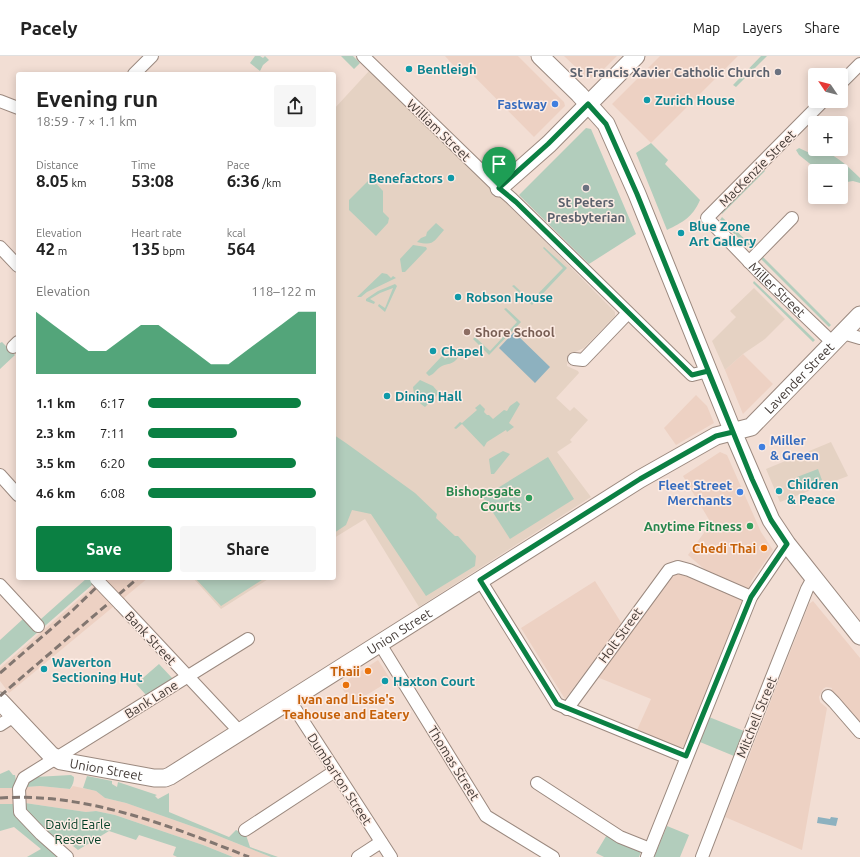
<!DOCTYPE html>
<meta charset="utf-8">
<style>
body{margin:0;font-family:Ubuntu,sans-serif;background:#f6f6f6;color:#222;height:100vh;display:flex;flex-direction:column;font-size:15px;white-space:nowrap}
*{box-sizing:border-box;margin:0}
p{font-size:13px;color:#767676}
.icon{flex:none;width:22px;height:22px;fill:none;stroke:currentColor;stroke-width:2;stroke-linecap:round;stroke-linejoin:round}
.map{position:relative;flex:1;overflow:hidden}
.drawer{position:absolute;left:16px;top:16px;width:320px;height:508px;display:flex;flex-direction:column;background:#fff;border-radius:4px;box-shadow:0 2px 10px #0003}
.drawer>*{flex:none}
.needle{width:26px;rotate:305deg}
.controls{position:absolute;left:808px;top:12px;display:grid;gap:8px}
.controls a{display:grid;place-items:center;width:40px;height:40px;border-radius:4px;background:#fff;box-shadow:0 2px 10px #0003;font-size:20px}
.pin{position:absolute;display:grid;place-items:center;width:34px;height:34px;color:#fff;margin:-41px -17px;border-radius:50% 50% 50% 0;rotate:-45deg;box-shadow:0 0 4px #0007}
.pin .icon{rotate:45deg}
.round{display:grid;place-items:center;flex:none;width:42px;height:42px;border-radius:4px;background:#f6f6f6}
.summary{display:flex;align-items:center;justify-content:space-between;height:68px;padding:0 20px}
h1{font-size:22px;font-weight:700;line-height:30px}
.figures{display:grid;grid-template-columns:repeat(3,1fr);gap:6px;height:68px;padding:4px 20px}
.figures div{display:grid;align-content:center}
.figures b{font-size:17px;font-weight:700}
.figures small{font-size:11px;font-weight:400}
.figures p{font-size:11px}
.chart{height:112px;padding:8px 20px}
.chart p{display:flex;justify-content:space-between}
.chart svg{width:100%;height:72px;margin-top:4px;fill:#0b8043;opacity:.7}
.primary-button{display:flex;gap:8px;margin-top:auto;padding:8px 20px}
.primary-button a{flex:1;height:46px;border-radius:4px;background:#0b8043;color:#fff;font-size:16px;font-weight:700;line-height:46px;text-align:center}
.primary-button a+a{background:#f6f6f6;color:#222}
ul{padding:0 20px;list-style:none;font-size:13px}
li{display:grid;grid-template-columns:64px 48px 1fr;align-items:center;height:30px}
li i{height:10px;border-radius:5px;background:#0b8043}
header{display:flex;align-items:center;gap:24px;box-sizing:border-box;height:56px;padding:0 20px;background:#fff;border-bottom:1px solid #e0e0e0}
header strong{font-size:19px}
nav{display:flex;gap:22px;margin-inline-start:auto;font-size:14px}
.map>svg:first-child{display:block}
</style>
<header>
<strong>Pacely</strong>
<nav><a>Map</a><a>Layers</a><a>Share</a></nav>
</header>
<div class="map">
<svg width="860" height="801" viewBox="0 0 860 801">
<rect width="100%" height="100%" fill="#f2ded4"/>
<path fill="#edd1c3" d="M445,0h73l46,46 1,4 -31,31 -74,-75 -5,5z
M564,0h53l-22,22 -9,-1z
M660,0h78l-87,87 -39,-39z
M743,298l30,30 -30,30 -18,-44z
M696,339l11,11 7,17 -38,22 -12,-17z
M720,396l7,3 34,77 12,18 -21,30 -4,10 -38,-16 -22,-19 23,-32 -28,-47z
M675,518h6l64,26 -60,146 -5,2 -43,-18 14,-31 -54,-22 72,-99z
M103,522h45l-139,115 -9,-12v-13z
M595,525l27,43 -57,75 -44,-71z
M813,545l47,57v67l-29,-35 1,-2 -6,-1 -3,2 -4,8 1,5 7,6 -25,142 -77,-33 84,-213z
M378,604l13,20 -39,24 -12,-19z
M40,730l30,3 3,-3 23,5 9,7 21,5 85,30 60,24h-38l-30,-12 -88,-30 -19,-4 -10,1 -61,-9 -2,-10 3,-6z
M0,732h17l-2,16h-15z"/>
<path fill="#e5d2c3" d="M369,15l140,134 106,107v4l-31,32 -16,7 -1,11 11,5 1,2 -23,25 14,13 4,-4 14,13 -18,20 2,2 -15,10 34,45 -172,110 -54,-88 -31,19v-401l2,-3 -2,-2v-23z
M754,232l31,31 -20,20 -22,15 -18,16 -13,-29 24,-24 -6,-6z
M831,386l17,34 -68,26 -14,-33z
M193,522h77l-49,31z"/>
<path fill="#b2cdbc" d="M255,0h5l3,2 2,-2 4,4 -6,5 -3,6 -10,-8z
M341,0h12l7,7 -6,6z
M761,0h6l-31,31 -3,-2z
M586,72l5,1 45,105 -47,30 -70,-69z
M651,87l17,17 -3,4 35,36c-8,18 -17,22 -33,30l-31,-77z
M799,92l15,7 11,-4c14,7 24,16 35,27v5l-7,-2 -12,2v-12h-22l-20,-16 -3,-5z
M763,113l2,2 -43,43 -1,-2z
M371,122l12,13v21l6,6 -1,5 -12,13 -27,-26v-10z
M722,161l32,31 -3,2 -31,-30z
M436,167l8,7c-11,12 -10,16 -27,12l4,-4 5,-2 1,-4z
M413,189l13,2 1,2 -22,23h-3l-2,-13z
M544,191l23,21 -35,37 -20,-19 2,-1 17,16 32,-33 -20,-20z
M763,201l68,68 -2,2 -68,-68z
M382,217l5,1 4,4 2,-2 3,2 -29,14 -6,5h-4z
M754,225l61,59 -2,2 -60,-59z
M395,228l2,2 -12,26 -7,-6 1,-2 6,4 8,-20 -13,5 -10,6 5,3 -1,2 -8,-3v-2l12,-8z
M506,252l15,14 -32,33 -16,-16 2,-2 15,14 27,-29 -13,-13z
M2,286l13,13 -15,14v-26z
M453,296l5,4 -1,3c-6,6 -8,4 -15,7 -5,2 -7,8 -13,10l-3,-3 16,-17 3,3z
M420,324l13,6 6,7 -14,14c-8,-5 -11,-11 -12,-20z
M517,345l3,3 -11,19 5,4 -7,5 -1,-2 -19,12 -3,5 -22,-23 -6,5 -2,-1 6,-6 2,1 15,-13 -2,-2 5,-4 5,5 -1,3 3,3h2l4,4 11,-9 3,1 3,-5z
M334,379l12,8 69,50 22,21 -1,4 19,18h3l18,20 -1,10 -49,30 -55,-82 -19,-4 -6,15 -12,8z
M503,395l7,3 -16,20h-3l-2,-15z
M548,401l26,42 -64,40 -27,-42z
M818,413l5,14 -21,8 -5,-14z
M87,522h13l-100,87v-25l23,-21 9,8z
M195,522h70l-44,28z
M159,608l14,15 -26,17 -11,-12z
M709,661l35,14 -10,25 -34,-14z
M9,714l4,5h2l2,13h-17v-14z
M71,719l3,2c0,4 -1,8 -4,12l-30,-3 -14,1c-3,6 -5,11 -1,16l61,9 10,-1 19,4 88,30 30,12h-56l-4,-2 3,-8 -37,-12 -3,5 -27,-9 -31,19 -10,-8 -9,-2 -10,-6 -24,-21 -4,-11v-11l4,-9 5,-4 5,-1z
M87,720l25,5v3l5,3 1,-5 39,13 -2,1 3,3 11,-6v19l60,25 7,-7 10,5 4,12 28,10h-7l-60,-24 -85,-30 -21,-5 -9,-7 -13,-3z
M0,748h15l47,53h-35l14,-8 -27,-22 -14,4z
M667,770l22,9 -9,22h-26z
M608,777l34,16 -3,8h-35l-8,-4z"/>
<path fill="#8db1bf" d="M514,276l36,35 -15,16 -36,-35z
M818,761l12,2 1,-2 7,1 -2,8 -19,-3z"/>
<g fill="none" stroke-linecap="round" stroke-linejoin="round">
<defs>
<g id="street">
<path d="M363,0l134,130 14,12 181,177 16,-4"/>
<path d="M134,18l18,-18"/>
<path d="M841,27l19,-19"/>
<path d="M0,45l18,7"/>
<path id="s1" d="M823,45l-116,117 52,54 74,71"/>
<path d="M0,191l18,19"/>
<path d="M749,206l43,-44"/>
<path d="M843,277l17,5"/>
<path d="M13,291l5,-5"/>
<path d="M574,303l9,1 45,-47"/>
<path d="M0,419l18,20"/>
<path d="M480,524l77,124 129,53"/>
<path d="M0,529l38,41"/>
<path d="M120,548l120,128"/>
<path d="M380,588l106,172 67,41"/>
<path d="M828,640l6,6 26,30"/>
<path d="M290,645l101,156"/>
<path d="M567,653l102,-139 9,-3 11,3 62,27"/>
<path d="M0,669l14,-9"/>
<path d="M537,727l83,54 30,12"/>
<path d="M245,774l90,-59"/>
<path d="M67,801l-26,-23 -21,-22 -1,-23 5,-11 224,-139"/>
<path d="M358,801l23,-15"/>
<path d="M647,801l104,-260 36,-53"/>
<path d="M702,801l43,-112 62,-156 6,-11"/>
</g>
<g id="secondary">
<path d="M540,0l39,38 27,30 31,70 96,238 38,88 16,24 73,92"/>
<path d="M499,132l50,-44 87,-88"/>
<path id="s2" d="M0,645l51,54 10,6 93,17h11l5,-2 470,-297 76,-43 35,-9 109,-112"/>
</g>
</defs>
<use href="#street" stroke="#9b897f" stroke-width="14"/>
<use href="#secondary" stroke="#9b897f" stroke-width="19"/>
<use href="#street" stroke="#fff" stroke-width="12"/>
<use href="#secondary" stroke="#fff" stroke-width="17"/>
<path stroke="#827670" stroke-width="3" stroke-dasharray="8 4" stroke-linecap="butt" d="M0,617l73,-63 33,-32
M0,640l138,-118
M0,742c86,-6 170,28 249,59"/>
<defs>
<path id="street-bridge" d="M96,523l24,25"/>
</defs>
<use href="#street-bridge" stroke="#9b897f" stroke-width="14" stroke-linecap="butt"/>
<use href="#street-bridge" stroke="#fff" stroke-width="12"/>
</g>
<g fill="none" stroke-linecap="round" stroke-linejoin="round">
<defs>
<path id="route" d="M499,132l17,14 176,173 16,-4 25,61 -17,4 -76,43 -160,101 77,124 129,52 65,-159 36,-53 -16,-24 -19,-41 -115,-285 -31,-70 -18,-20 -40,40 -49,44"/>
</defs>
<use href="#route" stroke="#fff" stroke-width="8"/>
<use href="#route" stroke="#0b8043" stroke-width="5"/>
</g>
<g fill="#0f9aa8" stroke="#fdece4" stroke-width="1.5">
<circle cx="409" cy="13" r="4"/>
<circle cx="647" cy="44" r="4"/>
<circle cx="451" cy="122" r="4"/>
<circle cx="681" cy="177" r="4"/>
<circle cx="458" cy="241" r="4"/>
<circle cx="433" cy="295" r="4"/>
<circle cx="387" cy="340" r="4"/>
<circle cx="779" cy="435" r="4"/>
<circle cx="44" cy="613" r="4"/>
<circle cx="385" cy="625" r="4"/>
</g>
<g fill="#6b7280" stroke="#fdece4" stroke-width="1.5">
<circle cx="778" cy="16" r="4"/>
<circle cx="586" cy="132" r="4"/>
</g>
<g fill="#3f7fe0" stroke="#fdece4" stroke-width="1.5">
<circle cx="555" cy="48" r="4"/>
<circle cx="762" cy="391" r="4"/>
<circle cx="740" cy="436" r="4"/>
</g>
<circle fill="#8d6e63" stroke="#fdece4" stroke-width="1.5" cx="467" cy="276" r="4"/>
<g fill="#2e9e5b" stroke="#fdece4" stroke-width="1.5">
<circle cx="529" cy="442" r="4"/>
<circle cx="750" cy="470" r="4"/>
</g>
<g fill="#e8710a" stroke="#fdece4" stroke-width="1.5">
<circle cx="764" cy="492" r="4"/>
<circle cx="368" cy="615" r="4"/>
<circle cx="346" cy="629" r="4"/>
</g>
<g text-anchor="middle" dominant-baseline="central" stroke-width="3" stroke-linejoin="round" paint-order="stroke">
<g font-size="13" font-weight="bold" fill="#0d838f" stroke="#fdece4" text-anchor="start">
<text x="417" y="13">Bentleigh</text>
<text x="655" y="44">Zurich House</text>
<text x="443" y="122" text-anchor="end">Benefactors</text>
<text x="689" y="170">Blue Zone<tspan x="689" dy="15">Art Gallery</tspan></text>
<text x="466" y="241">Robson House</text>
<text x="441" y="295">Chapel</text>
<text x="395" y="340">Dining Hall</text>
<text x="787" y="428">Children<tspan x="787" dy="15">&amp; Peace</tspan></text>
<text x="52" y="606">Waverton<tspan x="52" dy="15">Sectioning Hut</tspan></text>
<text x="393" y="625">Haxton Court</text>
</g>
<g font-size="13" font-weight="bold" fill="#5b616d" stroke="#fdece4" text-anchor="end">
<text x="770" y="16">St Francis Xavier Catholic Church</text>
<text x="586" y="146" text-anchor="middle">St Peters<tspan x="586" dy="15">Presbyterian</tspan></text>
</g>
<g font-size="13" font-weight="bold" fill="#366cbe" stroke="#fdece4" text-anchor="end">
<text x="547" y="48">Fastway</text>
<text x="770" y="384" text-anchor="start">Miller<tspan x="770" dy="15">&amp; Green</tspan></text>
<text x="732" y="429">Fleet Street<tspan x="732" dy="15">Merchants</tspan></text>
</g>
<g font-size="13" fill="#433b37" stroke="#fdece4">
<text transform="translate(439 74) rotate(44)">William Street</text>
<text transform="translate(757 112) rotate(-45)">MacKenzie Street</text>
<text stroke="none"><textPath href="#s1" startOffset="265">Miller Street</textPath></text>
<text stroke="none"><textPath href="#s2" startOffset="945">Lavender Street</textPath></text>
<text stroke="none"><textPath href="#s2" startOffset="468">Union Street</textPath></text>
<text transform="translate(620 579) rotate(-54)">Holt Street</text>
<text transform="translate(151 582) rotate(47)">Bank Street</text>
<text transform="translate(151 643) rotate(-32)">Bank Lane</text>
<text transform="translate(756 661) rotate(-68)">Mitchell Street</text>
<text transform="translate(454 707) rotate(58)">Thomas Street</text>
<text stroke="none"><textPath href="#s2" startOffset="132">Union Street</textPath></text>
<text transform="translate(340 723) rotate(57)">Dumbarton Street</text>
</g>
<g font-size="13" font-weight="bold" fill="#785e54" stroke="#fdece4" text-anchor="start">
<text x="475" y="276">Shore School</text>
</g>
<g font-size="13" font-weight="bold" fill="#27864d" stroke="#fdece4" text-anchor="end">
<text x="521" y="435">Bishopsgate<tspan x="521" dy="15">Courts</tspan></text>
<text x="742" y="470">Anytime Fitness</text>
</g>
<g font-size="13" font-weight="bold" fill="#c56008" stroke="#fdece4" text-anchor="end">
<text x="756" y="492">Chedi Thai</text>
<text x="360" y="615">Thaii</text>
<text x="346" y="643" text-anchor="middle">Ivan and Lissie's<tspan x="346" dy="15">Teahouse and Eatery</tspan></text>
</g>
<g font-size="13" fill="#003d24" stroke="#fdece4">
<text x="78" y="768">David Earle<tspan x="78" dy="15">Reserve</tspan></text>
</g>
</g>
</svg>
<div class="controls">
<a><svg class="needle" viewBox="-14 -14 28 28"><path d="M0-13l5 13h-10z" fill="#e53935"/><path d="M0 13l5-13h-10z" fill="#767676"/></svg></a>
<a>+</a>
<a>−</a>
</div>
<div class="pin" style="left:499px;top:132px;background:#1e9e55"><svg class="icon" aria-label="arrive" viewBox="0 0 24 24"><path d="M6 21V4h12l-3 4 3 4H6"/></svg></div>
<section class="drawer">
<div class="summary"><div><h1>Evening run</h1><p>18:59 · 7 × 1.1 km</p></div><a class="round"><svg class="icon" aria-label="share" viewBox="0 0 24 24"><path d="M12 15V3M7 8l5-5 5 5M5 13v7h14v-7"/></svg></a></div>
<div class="figures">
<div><p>Distance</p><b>8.05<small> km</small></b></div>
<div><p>Time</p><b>53:08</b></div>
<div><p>Pace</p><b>6:36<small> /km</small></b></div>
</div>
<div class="figures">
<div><p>Elevation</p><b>42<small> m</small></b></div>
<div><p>Heart rate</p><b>135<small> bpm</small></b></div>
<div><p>kcal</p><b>564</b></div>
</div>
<div class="chart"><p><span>Elevation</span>118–122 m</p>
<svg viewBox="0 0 160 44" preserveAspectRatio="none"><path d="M0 44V6L10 14L20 22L30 30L40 30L50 22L60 14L70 14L80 22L90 30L100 38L110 38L120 30L130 22L140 14L150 6L160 6V44z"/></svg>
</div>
<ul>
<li><b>1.1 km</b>6:17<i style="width:91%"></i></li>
<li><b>2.3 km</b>7:11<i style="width:53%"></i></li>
<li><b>3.5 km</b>6:20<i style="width:88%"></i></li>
<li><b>4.6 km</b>6:08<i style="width:100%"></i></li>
</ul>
<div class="primary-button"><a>Save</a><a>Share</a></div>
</section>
</div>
